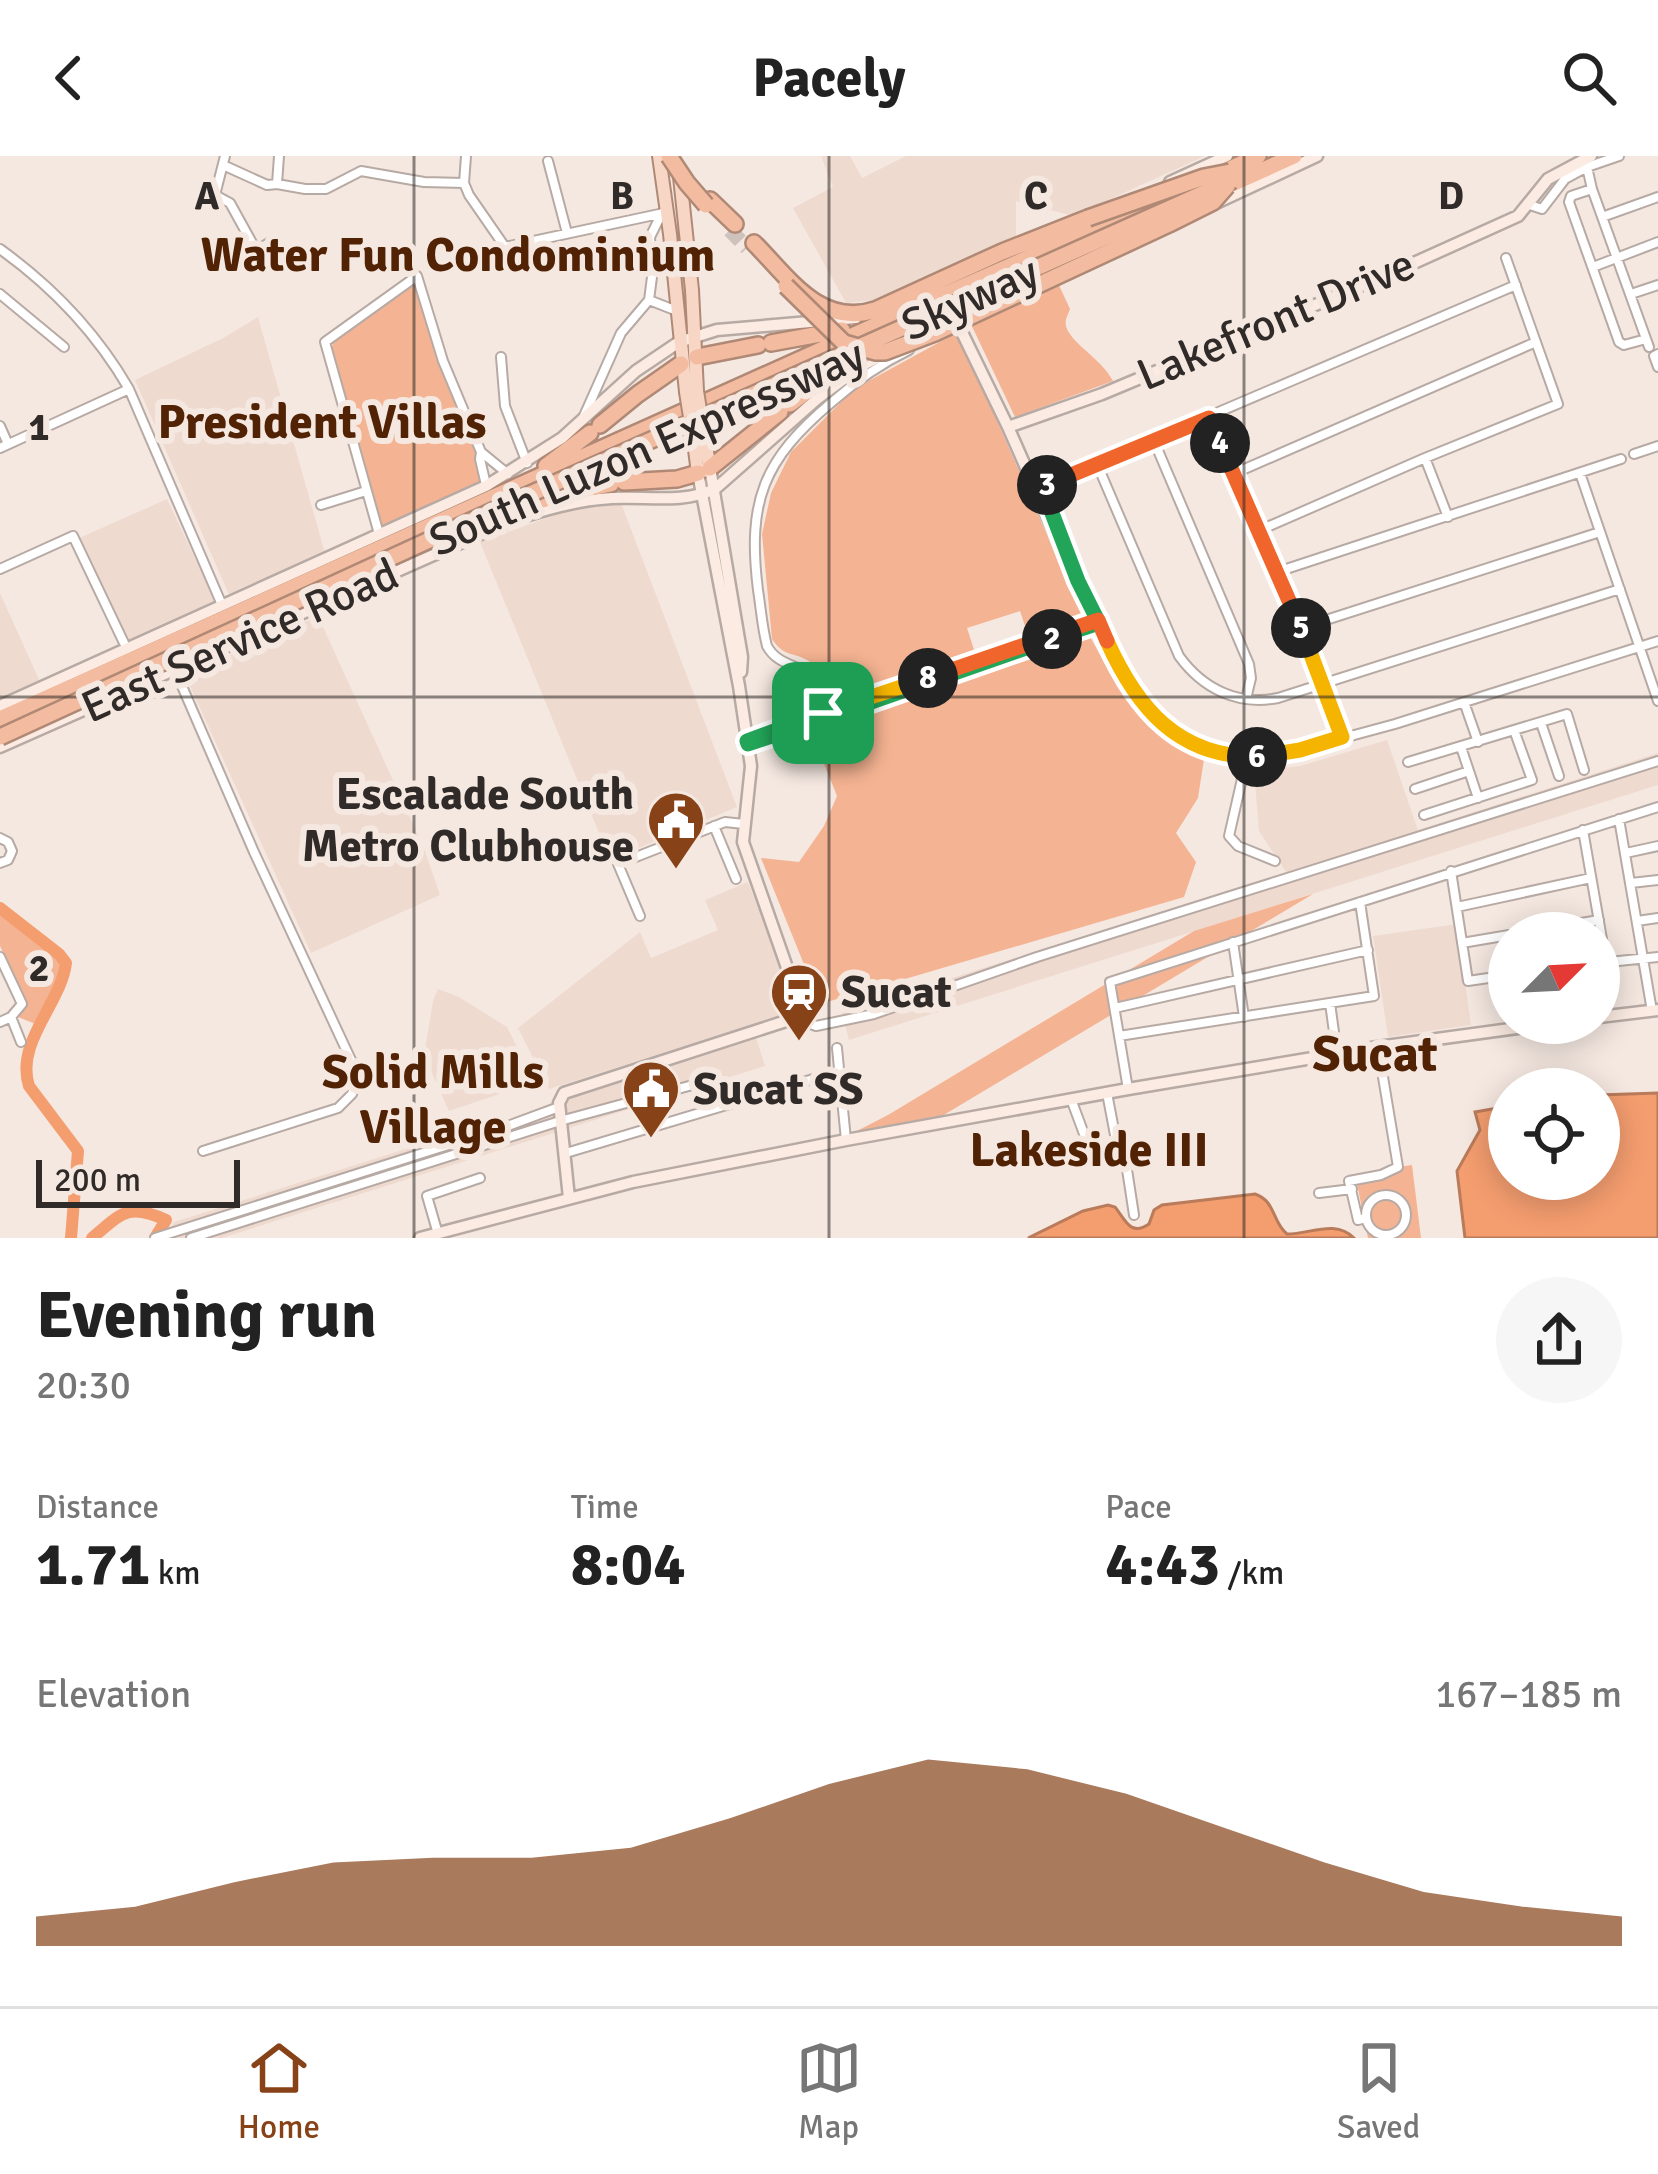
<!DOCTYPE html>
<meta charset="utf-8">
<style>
body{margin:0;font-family:Signika,sans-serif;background:#f6f6f6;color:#222;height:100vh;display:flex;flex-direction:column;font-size:45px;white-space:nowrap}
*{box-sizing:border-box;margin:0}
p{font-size:39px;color:#767676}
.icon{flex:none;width:66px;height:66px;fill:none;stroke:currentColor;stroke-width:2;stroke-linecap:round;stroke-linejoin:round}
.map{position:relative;height:1082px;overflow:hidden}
.drawer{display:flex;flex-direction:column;background:#fff;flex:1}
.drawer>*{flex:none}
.needle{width:78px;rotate:66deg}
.buttons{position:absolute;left:1488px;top:756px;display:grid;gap:24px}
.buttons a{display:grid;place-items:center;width:132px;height:132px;border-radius:50%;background:#fff;box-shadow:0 6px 30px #0003;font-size:60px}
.scale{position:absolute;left:36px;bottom:30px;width:204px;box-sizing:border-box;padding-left:12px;border:6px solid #302b28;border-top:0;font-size:33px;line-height:42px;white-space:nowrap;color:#302b28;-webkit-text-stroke:9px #f5e8e1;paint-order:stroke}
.pin{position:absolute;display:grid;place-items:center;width:102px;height:102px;color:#fff;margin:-51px;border-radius:24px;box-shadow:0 6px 18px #0006}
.km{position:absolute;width:60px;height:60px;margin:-30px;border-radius:50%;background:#222;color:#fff;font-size:33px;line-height:60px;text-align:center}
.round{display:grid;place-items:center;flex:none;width:126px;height:126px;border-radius:63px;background:#f6f6f6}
.head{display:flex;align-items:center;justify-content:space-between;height:204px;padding:0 36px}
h1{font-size:66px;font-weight:700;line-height:90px}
.figures{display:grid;grid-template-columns:repeat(3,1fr);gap:18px;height:204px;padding:12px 36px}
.figures div{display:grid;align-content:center}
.figures b{font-size:60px;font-weight:700}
.figures small{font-size:33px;font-weight:400}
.figures p{font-size:33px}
.chart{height:336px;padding:24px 36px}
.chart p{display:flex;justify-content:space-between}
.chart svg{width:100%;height:216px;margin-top:12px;fill:#874218;opacity:.7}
header{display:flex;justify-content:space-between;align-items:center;height:156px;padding:0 36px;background:#fff;font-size:54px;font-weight:700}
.tab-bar{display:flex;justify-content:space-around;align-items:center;height:168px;border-top:3px solid #e0e0e0;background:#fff;font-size:33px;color:#767676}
.tab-bar a{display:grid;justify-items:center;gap:6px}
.tab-bar .on{color:#874218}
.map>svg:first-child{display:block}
</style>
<header><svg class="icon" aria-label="back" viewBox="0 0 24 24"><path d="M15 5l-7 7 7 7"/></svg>Pacely<svg class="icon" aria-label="search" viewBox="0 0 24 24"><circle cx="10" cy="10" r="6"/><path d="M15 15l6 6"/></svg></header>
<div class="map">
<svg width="1658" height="1082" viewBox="0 0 1658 1082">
<rect width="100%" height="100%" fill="#f5e8e1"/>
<path fill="#efdad0" d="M821,0h29l12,22 44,-22h299l-132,60 -57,-15v40l-141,59 -29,3 -53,-95 40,-21z
M258,161l67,236 -95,44 -95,-217 88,-42z
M167,343l50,106 -87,39 -53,-105z
M621,347l116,304 -127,53 -130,-318 86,-31z
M0,437l41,91 -41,18z
M318,460l106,232 16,47 -129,58 -126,-278z
M1387,584l31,90 240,-77v32l-809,255 -7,-27 444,-141 -27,-41 -5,-60 46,-5z
M748,726l46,117 -8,15 -237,75 -31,-61 122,-96 11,26 67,-28 -13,-30z
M1457,768l14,101 -83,12 -15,-101z
M438,833l21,8 48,30 28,55 -86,29 -25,-55 9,-55z
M755,878l10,32 -543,172h-55l7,-16 308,-97 12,3 68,-24 4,-8z"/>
<path fill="#f4b392" d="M1057,125l13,28c-3,9 -7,12 -2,22 10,17 34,29 45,50l-98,36 -46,-97z
M416,127l20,75 44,100 2,28 -102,44 -49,-179 3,-12z
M958,176l126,287 -55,19 -9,-27 -53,17 9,28 -142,48c-5,-16 -11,-36 -27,-44 -17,-9 -23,-3 -35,-21l-10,-105 9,-41 20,-41 63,-63z
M1089,479l30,54 48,50 37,20 -6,39 -22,35 20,29 -12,35 -364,107 -59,-146 38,4 25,-36 13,-30 -20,-50 21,-3 1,-30z
M1313,738l-376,225 -86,15 37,-19 306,-184z
M0,758l54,38 8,17 -24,56 -20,-8 8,-10v-6l-26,-55z
M1412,1009l9,73h-53l-13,-64z"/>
<path fill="#f49d6f" stroke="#b97b5a" stroke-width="3" d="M1658,937v145h-193l-8,-67 23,-41 -5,-18 34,-6v73h90v-84z
M1255,1038c21,7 17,28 32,40 24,0 48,-15 67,4h-326l55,-27 25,-6 7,2c10,12 15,30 34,17l5,-14 8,-5z"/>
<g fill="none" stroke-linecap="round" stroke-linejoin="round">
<path stroke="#f49d6f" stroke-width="12" d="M0,752l59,46 7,9c-5,41 -51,79 -37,123l49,65 -7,87
M92,1082c29,-24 35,-36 74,-18l-11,18"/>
<path stroke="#cec2bc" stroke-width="15" stroke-dasharray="15 8" stroke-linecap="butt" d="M730,74l17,18"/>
<defs>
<path id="street" d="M225,0l-10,39 15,8 26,47
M466,0l-2,27 5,12 36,52 154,-33
M548,5l19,72
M223,9l44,20 10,-1 28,5h21l35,-18 63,11 40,1
M1587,11l5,22 57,158
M277,28l2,-28
M1592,33l-21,7 -2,6 50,140 5,3 22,-6
M1527,48l15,5 23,-30 22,-12 32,-11
M1602,61l56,-20
M0,93c53,38 96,83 129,140l93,216
M1593,111l65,-25
M231,115l10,-10 29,-19
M0,138l64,53
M1631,138l27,-9
M649,144l28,11
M1658,198l-4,2 4,11
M501,201l4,49 22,57
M584,260l37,-83 28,-33 3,-23 -2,-40 12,-24
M1209,262l92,210 41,109
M0,270l8,18
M1154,285l95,223 2,14 -5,21
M0,292l129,-59
M481,296l-1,7 6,26
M1634,298l24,-8
M1425,302l23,59
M1097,308l82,192c24,33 59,50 99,42l342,-109
M1580,317l78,228
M1233,318l303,-132
M1036,334l480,-205
M321,349l45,-14
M1258,375l167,-73 133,-54 -52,-146
M379,378l-54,-192 92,-66 26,85 38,91 27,22
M0,413l73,-33 51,107
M1277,416l344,-113
M1099,467l33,68 29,32 28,18 37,12 21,4 37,-3 111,-30 263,-83
M1301,472l299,-96
M175,514l79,182 104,223 -6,19 -14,14 -135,43
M1464,546l14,40
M824,561c-2,-9 -3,-20 -6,-29 -10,-26 -38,-18 -51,-42 -5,-19 -6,-37 -9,-56 -11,-89 5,-130 74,-188 24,-21 48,-38 77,-52
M1541,567l18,53
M1461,591l17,51
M1247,601l-18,79 9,10 37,15
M1408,606l159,-48 17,56
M1415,633l54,-18
M1424,659l108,-35 -18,-50
M1619,663l33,192
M714,670l22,53
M1583,674l23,132
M0,682l8,4 4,9 -4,9 -8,3
M1626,697l32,-7
M1451,715l17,110 41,-6
M1631,727l27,-3
M1457,751l134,-29
M640,760l-22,-52 107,-42 19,2
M1637,765l21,-3
M1522,777l77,-13
M1233,786l11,75
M1462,787l47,-8
M0,801l22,47 -11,13 -11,5
M1599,807l59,-6
M1330,847l7,51
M1115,852l253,-58
M796,857l6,8 14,5 58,-12 163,-57 621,-196
M11,861l10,25
M1119,880l255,-40 -14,-94
M837,892l9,92
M1128,933l-18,-107 548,-175
M1107,937l8,42 7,2 12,78
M1071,943l16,43
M566,997l274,-82
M1319,1037l33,-4
M1366 1059a20 20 0 1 1 40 0a20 20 0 1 1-40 0Z
M1366,1062l-8,2 -9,-39 32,-6 17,-8 -20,-120
M438,1078l-11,-38 53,-18
M155,1082l350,-111 54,-20
M191,1082l369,-117 151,-41"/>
<path id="secondary" d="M1170,26l57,-26
M1214,48l103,-48
M1008,271l94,-33 292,-122 124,-56 30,-37 43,-23
M710,312l32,189 -1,15
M0,550l486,-220 76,-48 74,-67 43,-29 38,-12 139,-12
M748,588l351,-121 -28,-53 -63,-143 -52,-107
M0,591l510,-226c33,-11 66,-21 102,-23 35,-2 70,6 103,-9l102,-90 44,-33 25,-13
M1599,861l59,-7
M569,1042l-10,-95 5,-10 222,-72c10,-4 12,-11 12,-22l-55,-157 8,-76 -12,-80 -41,-213
M420,1082l213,-56 213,-42 282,-51 250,-42 176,-24"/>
<path id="primary" d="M659,0l11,78 16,158
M680,21l12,113 5,101
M694,286l4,31 12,-5 -5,-27"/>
<path id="highway" d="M1219,18l39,-18
M1223,32l71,-32
M710,44l25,24
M1165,46l49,-22
M754,87c34,34 66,85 121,67l127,-58 86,-34
M771,187l71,-13
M697,201l61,-12
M790,248l37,-27 48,-29
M600,269l38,-31 43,-30
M546,310l44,-33
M710,312l70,-56
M624,326l53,-3 21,-6
M505,356l56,-18 50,-10
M0,563l914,-411 255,-112"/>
</defs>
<use href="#street" stroke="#b7aaa4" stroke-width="12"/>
<use href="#secondary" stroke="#b7aaa4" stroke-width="15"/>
<use href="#primary" stroke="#af8975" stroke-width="16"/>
<use href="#highway" stroke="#af8975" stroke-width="20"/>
<use href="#street" stroke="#fff" stroke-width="8"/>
<use href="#secondary" stroke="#fbebe2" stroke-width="10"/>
<use href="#primary" stroke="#f8d6c5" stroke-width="12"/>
<use href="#highway" stroke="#f3bb9f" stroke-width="15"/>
<defs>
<path id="primary-bridge" d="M697,235l8,50
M686,236l8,50"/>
<path id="highway-bridge" d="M669,0l18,27 19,22
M1088,62l116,-41 26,-5
M786,130l58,57 32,9h9l50,-19 234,-109 44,-22 14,-16
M0,581l499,-229 734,-328"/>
</defs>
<use href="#primary-bridge" stroke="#af8975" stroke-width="16" stroke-linecap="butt"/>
<use href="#highway-bridge" stroke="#af8975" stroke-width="20" stroke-linecap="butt"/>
<use href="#primary-bridge" stroke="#f8d6c5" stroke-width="12"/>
<use href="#highway-bridge" stroke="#f3bb9f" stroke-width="15"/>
</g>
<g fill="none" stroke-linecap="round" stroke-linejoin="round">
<defs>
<path id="split-1" d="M823,557l-76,28 1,3 112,-38"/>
<path id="split-2" d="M860,550l192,-67"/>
<path id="split-3" d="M1047,329l-5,2 36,94 21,42 -47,16"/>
<path id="split-4" d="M1047,329l162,-67 11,25"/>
<path id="split-5" d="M1220,287l81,185"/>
<path id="split-6" d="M1257,601l43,-7 42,-13 -41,-109"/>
<path id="split-7" d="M1107,485c30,67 71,116 150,116"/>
<path id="split-8" d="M928,522l170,-58 9,21"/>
<path id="split-9" d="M823,557l105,-35"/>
</defs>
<use href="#split-1" stroke="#fff" stroke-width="24"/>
<use href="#split-2" stroke="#fff" stroke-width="24"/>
<use href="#split-3" stroke="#fff" stroke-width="24"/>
<use href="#split-4" stroke="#fff" stroke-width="24"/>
<use href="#split-5" stroke="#fff" stroke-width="24"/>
<use href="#split-6" stroke="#fff" stroke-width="24"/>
<use href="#split-7" stroke="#fff" stroke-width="24"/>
<use href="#split-8" stroke="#fff" stroke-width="24"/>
<use href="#split-9" stroke="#fff" stroke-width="24"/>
<use href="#split-1" stroke="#22a559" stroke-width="15"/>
<use href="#split-2" stroke="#22a559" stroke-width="15"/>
<use href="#split-3" stroke="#22a559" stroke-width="15"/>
<use href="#split-4" stroke="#f0652b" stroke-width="15"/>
<use href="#split-5" stroke="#f0652b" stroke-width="15"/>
<use href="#split-6" stroke="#f5b400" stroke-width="15"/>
<use href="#split-7" stroke="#f5b400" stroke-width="15"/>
<use href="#split-8" stroke="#f0652b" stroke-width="15"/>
<use href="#split-9" stroke="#f5b400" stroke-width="15"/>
</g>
<path fill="none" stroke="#302b28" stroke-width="3" stroke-opacity="0.55" d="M414,0v1082M829,0v1082M1244,0v1082M0,541h1658"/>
<defs>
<symbol id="civic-pin" viewBox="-11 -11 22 30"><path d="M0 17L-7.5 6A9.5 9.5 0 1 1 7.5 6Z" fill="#874218" stroke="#f5e8e1"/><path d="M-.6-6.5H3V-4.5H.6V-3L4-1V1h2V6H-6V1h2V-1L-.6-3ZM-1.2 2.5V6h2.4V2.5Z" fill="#fff"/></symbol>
<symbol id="station-pin" viewBox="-11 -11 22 30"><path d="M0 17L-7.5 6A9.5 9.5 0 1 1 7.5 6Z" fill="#874218" stroke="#f5e8e1"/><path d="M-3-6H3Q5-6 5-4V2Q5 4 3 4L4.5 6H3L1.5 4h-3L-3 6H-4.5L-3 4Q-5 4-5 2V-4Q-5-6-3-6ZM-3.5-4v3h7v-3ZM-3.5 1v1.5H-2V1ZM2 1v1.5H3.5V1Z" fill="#fff"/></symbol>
</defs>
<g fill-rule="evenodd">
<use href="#civic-pin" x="643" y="631" width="66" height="90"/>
<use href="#station-pin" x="766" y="803" width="66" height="90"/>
<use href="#civic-pin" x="618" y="900" width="66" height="90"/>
</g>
<g text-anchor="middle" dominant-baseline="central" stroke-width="12" stroke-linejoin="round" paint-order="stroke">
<g font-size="45" fill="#302b28" stroke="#f5e8e1">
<text transform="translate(970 143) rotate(-24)">Skyway</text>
<text transform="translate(1276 164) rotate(-23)">Lakefront Drive</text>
<text transform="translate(647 292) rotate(-24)">South Luzon Expressway</text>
<text transform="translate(240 485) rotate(-24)">East Service Road</text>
</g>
<g font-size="45" font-weight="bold" fill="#302b28" stroke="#f5e8e1" text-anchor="start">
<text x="634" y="638" text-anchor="end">Escalade South<tspan x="634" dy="52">Metro Clubhouse</tspan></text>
<text x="841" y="836">Sucat</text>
<text x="693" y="933">Sucat SS</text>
</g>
<g font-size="48" font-weight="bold" fill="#512204" stroke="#f5e8e1">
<text x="458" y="99">Water Fun Condominium</text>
<text x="322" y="266">President Villas</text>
<text x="433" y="916">Solid Mills<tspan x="433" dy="55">Village</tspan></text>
<text x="1089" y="994">Lakeside III</text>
</g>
<g font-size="51" font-weight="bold" fill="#512204" stroke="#f5e8e1">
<text x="1375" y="898">Sucat</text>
</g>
</g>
<g font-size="39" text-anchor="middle" font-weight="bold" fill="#302b28" stroke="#f5e8e1" stroke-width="12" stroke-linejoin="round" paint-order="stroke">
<text x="207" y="53">A</text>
<text x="622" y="53">B</text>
<text x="1036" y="53">C</text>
<text x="1451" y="53">D</text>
<text x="39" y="284">1</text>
<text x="39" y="825">2</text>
</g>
</svg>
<div class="buttons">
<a><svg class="needle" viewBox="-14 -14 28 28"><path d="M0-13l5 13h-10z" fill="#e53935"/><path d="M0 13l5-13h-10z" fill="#767676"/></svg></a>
<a><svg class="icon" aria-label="locate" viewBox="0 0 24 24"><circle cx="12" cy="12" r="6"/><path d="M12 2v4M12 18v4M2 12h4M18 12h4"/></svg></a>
</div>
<div class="scale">200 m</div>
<div class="pin" style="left:823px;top:557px;background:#1e9e55"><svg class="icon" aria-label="arrive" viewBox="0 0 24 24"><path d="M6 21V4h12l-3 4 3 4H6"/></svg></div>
<b class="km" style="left:1052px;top:483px">2</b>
<b class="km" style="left:1047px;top:329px">3</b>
<b class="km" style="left:1220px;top:287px">4</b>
<b class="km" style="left:1301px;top:472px">5</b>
<b class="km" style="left:1257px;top:601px">6</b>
<b class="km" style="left:928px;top:522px">8</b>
</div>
<section class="drawer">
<div class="head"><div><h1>Evening run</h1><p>20:30</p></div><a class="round"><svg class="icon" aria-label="share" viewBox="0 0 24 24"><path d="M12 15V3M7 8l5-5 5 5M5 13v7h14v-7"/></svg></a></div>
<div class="figures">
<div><p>Distance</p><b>1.71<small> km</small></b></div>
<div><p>Time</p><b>8:04</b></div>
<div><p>Pace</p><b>4:43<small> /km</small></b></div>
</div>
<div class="chart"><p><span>Elevation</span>167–185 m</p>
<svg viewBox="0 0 160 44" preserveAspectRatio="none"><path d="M0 44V38L10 36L20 31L30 27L40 26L50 26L60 24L70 18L80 11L90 6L100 8L110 13L120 20L130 27L140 33L150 36L160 38V44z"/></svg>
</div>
</section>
<nav class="tab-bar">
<a class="on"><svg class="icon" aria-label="home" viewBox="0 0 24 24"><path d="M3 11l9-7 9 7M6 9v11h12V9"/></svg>Home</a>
<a><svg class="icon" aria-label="map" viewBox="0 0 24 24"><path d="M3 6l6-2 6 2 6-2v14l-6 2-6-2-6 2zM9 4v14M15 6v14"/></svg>Map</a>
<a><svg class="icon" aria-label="saved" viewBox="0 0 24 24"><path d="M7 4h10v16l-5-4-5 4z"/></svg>Saved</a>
</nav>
